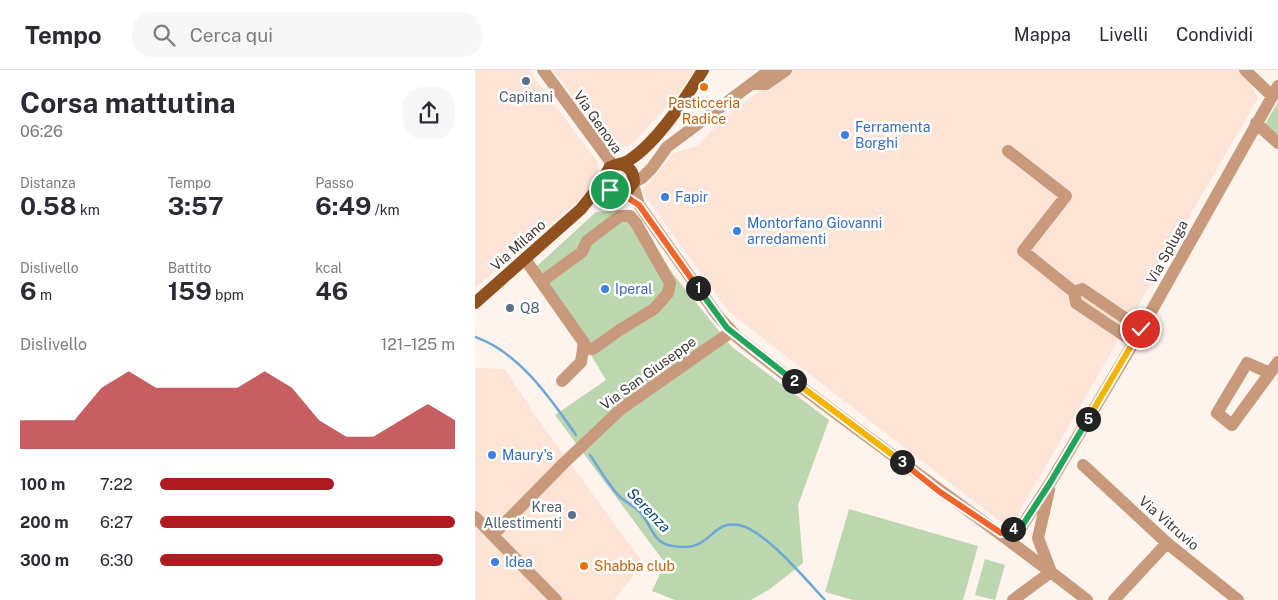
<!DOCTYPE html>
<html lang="it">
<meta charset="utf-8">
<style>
body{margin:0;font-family:"Public Sans",sans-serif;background:#f7f7f7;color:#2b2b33;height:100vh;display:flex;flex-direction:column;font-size:19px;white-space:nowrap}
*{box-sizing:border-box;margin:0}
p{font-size:16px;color:#7c7c81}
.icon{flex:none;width:28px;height:28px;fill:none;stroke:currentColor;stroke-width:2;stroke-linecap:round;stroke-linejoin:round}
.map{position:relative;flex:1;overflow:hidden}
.side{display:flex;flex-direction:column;background:#fff;width:475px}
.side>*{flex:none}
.pin{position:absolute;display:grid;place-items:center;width:42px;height:42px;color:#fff;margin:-21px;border:2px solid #fff;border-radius:50%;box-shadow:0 1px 5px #0007}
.km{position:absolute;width:25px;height:25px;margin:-12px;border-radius:50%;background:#222;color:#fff;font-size:14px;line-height:25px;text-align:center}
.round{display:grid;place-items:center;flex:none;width:52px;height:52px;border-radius:20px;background:#f7f7f7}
.head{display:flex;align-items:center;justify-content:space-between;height:85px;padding:0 20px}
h1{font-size:28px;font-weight:700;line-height:38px}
.figures{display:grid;grid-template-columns:repeat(3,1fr);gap:8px;height:85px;padding:5px 20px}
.figures div{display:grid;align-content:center}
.figures b{font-size:25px;font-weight:700}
.figures small{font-size:14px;font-weight:400}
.figures p{font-size:14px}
.chart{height:140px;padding:10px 20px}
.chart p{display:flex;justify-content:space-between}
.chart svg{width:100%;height:90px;margin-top:5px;fill:#ae1b21;opacity:.7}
ul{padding:0 20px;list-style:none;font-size:16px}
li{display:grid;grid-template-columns:80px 60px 1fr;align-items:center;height:38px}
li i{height:12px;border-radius:6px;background:#ae1b21}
header{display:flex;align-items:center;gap:30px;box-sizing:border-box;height:70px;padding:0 25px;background:#fff;border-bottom:1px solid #e1e1e2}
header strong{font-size:24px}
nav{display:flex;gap:28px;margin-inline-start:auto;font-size:18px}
.search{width:350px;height:45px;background:#f7f7f7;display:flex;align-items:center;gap:12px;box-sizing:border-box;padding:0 18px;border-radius:20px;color:#7c7c81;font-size:19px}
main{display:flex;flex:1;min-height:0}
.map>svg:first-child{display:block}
</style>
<header>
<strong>Tempo</strong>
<div class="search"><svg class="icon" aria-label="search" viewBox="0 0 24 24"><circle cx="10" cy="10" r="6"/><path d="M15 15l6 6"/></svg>Cerca qui</div>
<nav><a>Mappa</a><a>Livelli</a><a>Condividi</a></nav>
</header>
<main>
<section class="side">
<div class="head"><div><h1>Corsa mattutina</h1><p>06:26</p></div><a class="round"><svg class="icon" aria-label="share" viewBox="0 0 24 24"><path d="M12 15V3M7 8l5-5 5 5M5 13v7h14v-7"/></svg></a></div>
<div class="figures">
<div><p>Distanza</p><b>0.58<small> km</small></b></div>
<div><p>Tempo</p><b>3:57</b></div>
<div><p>Passo</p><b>6:49<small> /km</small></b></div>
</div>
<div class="figures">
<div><p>Dislivello</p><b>6<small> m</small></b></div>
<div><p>Battito</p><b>159<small> bpm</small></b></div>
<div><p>kcal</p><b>46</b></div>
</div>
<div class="chart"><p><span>Dislivello</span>121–125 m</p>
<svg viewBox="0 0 160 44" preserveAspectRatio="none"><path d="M0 44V30L10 30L20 30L30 14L40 6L50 14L60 14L70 14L80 14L90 6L100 14L110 30L120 38L130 38L140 30L150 22L160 30V44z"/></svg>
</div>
<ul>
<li><b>100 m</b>7:22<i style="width:59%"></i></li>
<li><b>200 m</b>6:27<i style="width:100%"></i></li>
<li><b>300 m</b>6:30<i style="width:96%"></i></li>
</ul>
</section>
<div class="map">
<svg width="803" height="530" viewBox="0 0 803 530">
<rect width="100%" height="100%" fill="#fef3ed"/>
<path fill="#fee4d7" d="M0,0h54l70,94 -3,22 -121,102z
M78,0h142l-19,27 -44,47 -12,4 -8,-2z
M315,0h447l10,8 11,20 -244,423 -13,1 -272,-210 -87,-121 32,-38 23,-7 31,-32z
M0,298l30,1 30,46 108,148 -29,37h-139z"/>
<path fill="#bcd6af" d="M803,32v33l-13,-11z
M153,140l45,64 59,73 97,73 -31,85 5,58 -33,26 -19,11h-76l-23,-9 13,-28 -110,-148 51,-35 -69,-114 59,-54z
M374,439l129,37 -15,54h-110l-28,-8z
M510,489l20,6 -10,35 -20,-5z"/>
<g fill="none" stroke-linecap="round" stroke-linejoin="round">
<path stroke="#6ea8d9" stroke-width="2.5" d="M0,267c44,15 76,62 101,98
M115,385c9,13 18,29 29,41 6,6 15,10 21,16 8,8 11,22 20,29 7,6 24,7 33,5 21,-6 22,-25 46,-21 26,5 68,56 86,75"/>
<path stroke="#c89a7b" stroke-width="12" d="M68,0l67,91v6
M770,0l27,26
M277,14h14l20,-14
M781,53l22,20
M533,81l58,45 -43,55 51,41
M159,112l8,-4 10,-10 15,-21 103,-77
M158,114l6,21 78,110 20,22c113,91 235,173 350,263
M50,189l59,84 -3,19 -19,19
M66,212l41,-30 5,-11 29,-22 4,-3h10l6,7 34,60 -2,10 -14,16 -36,22 -25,18 -10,-1
M659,272l-58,-39 -2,-11 8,-3 59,40
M795,303l-23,-10 -30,50 15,12 46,-63
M608,395l84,78 71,57
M0,447l81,83
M526,463l21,-7 28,-43 84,-141 144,-256
M18,465l71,-72 57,-54 110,-77
M538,530l38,-28 -13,-34 11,-48
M639,530l53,-57"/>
<path stroke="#90511f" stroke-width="12" d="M130,105c-1,14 9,21 22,16l7,-9c0,-10 -5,-16 -14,-18
M0,233l106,-94 16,-20 13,-22c6,-3 13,-3 18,-6 30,-19 57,-62 75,-91"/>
</g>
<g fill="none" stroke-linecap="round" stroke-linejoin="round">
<defs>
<path id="split-1" d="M135,120l10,3 19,12 59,83"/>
<path id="split-2" d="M223,218l29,40 67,53"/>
<path id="split-3" d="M319,311l108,81"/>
<path id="split-4" d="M427,392l38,30 61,41 12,-4"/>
<path id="split-5" d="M538,459l9,-3 28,-43 38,-64"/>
<path id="split-6" d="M613,349l53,-90"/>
</defs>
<use href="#split-1" stroke="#fff" stroke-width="10"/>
<use href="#split-2" stroke="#fff" stroke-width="10"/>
<use href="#split-3" stroke="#fff" stroke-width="10"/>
<use href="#split-4" stroke="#fff" stroke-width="10"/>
<use href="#split-5" stroke="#fff" stroke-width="10"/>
<use href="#split-6" stroke="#fff" stroke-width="10"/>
<use href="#split-1" stroke="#f0652b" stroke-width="6"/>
<use href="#split-2" stroke="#22a559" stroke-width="6"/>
<use href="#split-3" stroke="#f5b400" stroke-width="6"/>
<use href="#split-4" stroke="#f0652b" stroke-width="6"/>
<use href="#split-5" stroke="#22a559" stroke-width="6"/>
<use href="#split-6" stroke="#f5b400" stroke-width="6"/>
</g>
<g fill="#5c6f8a" stroke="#fff" stroke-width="2">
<circle cx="51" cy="11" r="5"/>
<circle cx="35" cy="238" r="5"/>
<circle cx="97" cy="445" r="5"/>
</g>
<g fill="#e8710a" stroke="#fff" stroke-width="2">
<circle cx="229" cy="17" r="5"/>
<circle cx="109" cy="496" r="5"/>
</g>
<g fill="#3f7fe0" stroke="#fff" stroke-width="2">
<circle cx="370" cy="65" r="5"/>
<circle cx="190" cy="127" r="5"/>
<circle cx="262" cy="161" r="5"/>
<circle cx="130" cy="219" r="5"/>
<circle cx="17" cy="385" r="5"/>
<circle cx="20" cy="492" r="5"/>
</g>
<g text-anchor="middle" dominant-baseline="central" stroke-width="5" stroke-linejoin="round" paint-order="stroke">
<g font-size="14" fill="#4e5e75" stroke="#fff">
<text x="51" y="27">Capitani</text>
<text x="45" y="238" text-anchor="start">Q8</text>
<text x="87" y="437" text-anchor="end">Krea<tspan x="87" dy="16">Allestimenti</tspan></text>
</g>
<g font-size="14" fill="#c56008" stroke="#fff">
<text x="229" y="33">Pasticceria<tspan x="229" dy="16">Radice</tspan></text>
<text x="119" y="496" text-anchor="start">Shabba club</text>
</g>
<g font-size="14" fill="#3e3733" stroke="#fff">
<text transform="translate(123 52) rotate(55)">Via Genova</text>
<text transform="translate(43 175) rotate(-42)">Via Milano</text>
<text transform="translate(692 182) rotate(-61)">Via Spluga</text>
<text transform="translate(173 303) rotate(-36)">Via San Giuseppe</text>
<text transform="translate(694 453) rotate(41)">Via Vitruvio</text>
</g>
<g font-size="14" fill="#366cbe" stroke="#fff" text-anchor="start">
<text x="380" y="57">Ferramenta<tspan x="380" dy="16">Borghi</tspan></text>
<text x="200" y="127">Fapir</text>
<text x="272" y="153">Montorfano Giovanni<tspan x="272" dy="16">arredamenti</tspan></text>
<text x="140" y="219">Iperal</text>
<text x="27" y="385">Maury's</text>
<text x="30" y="492">Idea</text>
</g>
<g font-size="15" font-style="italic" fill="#004876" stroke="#fff">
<text transform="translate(174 440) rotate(46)">Serenza</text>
</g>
</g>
</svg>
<div class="pin" style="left:135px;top:120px;background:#1e9e55"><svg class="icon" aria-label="arrive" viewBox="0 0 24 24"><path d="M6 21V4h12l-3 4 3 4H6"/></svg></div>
<div class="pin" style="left:666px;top:259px;background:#d93025"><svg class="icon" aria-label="check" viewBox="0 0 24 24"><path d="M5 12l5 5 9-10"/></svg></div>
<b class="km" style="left:223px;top:218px">1</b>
<b class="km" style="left:319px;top:311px">2</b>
<b class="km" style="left:427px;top:392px">3</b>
<b class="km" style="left:538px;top:459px">4</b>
<b class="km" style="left:613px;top:349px">5</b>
</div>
</main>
